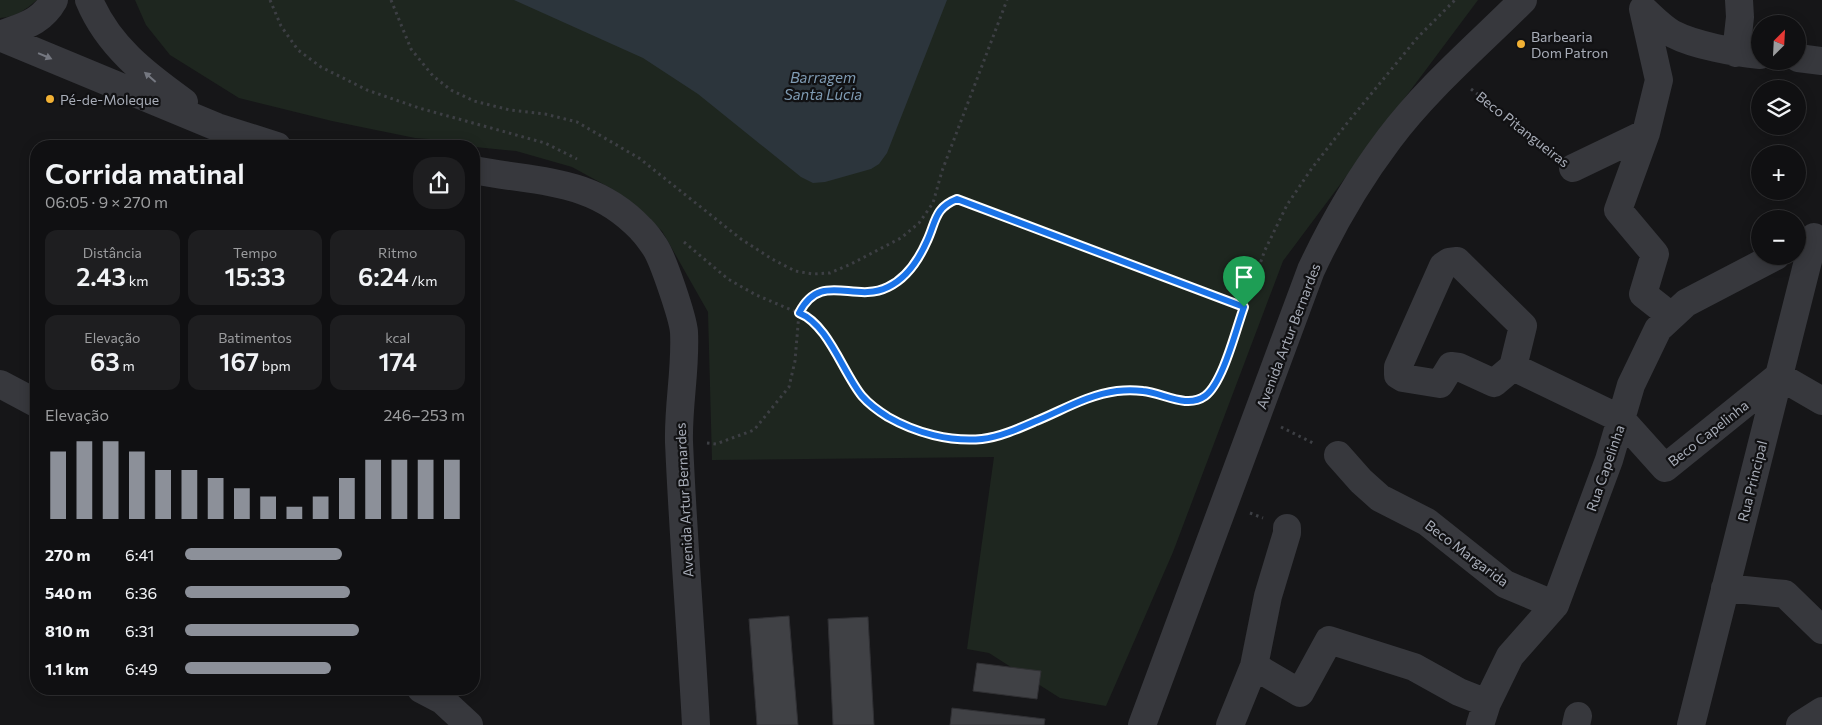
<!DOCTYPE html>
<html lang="pt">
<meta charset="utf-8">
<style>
body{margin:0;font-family:Commissioner,sans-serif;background:#1e1e20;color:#f1f3f6;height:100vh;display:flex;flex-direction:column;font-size:19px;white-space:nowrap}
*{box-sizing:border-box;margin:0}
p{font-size:16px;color:#9c9d9f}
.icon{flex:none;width:28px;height:28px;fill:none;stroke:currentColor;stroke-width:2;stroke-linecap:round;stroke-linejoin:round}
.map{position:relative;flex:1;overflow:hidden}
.side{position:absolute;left:30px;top:140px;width:450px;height:555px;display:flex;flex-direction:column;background:#101012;border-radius:20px;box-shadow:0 2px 12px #0003,0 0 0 1px #303032}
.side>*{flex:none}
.needle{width:32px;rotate:24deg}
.tools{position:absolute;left:1751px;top:15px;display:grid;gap:10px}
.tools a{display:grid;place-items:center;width:55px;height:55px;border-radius:50%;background:#101012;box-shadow:0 2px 12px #0003,0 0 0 1px #303032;font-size:25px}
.pin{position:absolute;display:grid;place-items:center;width:42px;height:42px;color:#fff;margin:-51px -21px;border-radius:50% 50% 50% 0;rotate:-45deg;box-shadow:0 0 5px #0007}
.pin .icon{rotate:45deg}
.round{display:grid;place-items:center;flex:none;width:52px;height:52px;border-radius:20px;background:#1e1e20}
.summary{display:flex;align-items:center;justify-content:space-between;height:85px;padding:0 15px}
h1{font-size:28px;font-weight:600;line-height:38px}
.stats{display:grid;grid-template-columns:repeat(3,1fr);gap:8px;height:85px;padding:5px 15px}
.stats div{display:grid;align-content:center;border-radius:12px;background:#1e1e20;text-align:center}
.stats b{font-size:25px;font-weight:600}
.stats small{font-size:14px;font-weight:400}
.stats p{font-size:14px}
.chart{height:140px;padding:10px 15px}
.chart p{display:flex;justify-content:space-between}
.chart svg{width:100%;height:90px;margin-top:5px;stroke:#8c9099;stroke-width:6}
ul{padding:0 15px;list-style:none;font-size:16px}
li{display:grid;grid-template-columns:80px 60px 1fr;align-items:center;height:38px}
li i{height:12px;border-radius:6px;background:#8c9099}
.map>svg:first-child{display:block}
</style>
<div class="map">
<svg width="1822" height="725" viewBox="0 0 1822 725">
<rect width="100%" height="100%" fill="#161618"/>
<path fill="#1e261f" d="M0,0h37c-12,10 -21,17 -37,18z
M135,0h1343l-195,261 -110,291 -67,154 -46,-8 -71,-45 -22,-4 27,-192 -282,3 -4,-148 -46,-81 -48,-41 -42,-23 -56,-16 -51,-5 -21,-6 -29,-2 -83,-17 -93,-23 -69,-43 -24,-30z"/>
<path fill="#2c353c" d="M514,0h433l-60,153 -8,11 -8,5 -46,13 -12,1 -12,-6 -103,-83 -55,-36z"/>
<path fill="#404145" stroke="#303034" d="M789,616l9,109h-41l-8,-106z
M868,617l6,108h-41l-5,-106z
M977,663l64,8 -4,28 -64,-8z
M952,708l93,11 -1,6h-94z"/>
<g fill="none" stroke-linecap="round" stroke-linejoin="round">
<path stroke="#3d3f44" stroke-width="3" stroke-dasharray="2.5 4" stroke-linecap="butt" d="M270,0l11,26 17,24 23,17 46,23 52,18 126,35 32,16
M391,0l20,49 22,27 18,14 23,11 36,9 35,4 32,8 62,36 102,81 31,20 23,12 18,3 17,-1 21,-9 50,-26 18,-15 14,-20 9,-32 65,-171
M1471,89l82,63
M684,242l44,37 28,16 50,21 11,11 30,44 15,25 25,20 29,14 25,7 42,2 54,-18 57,-26 25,-5 25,1 44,10h9l10,-6 8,-11 10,-23 40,-111 22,-45 25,-37 36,-46 70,-85 37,-37
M1281,427l32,16
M707,443l9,1 38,-14 35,-43 6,-26 4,-48 11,-17 12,-6 43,3 22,-5 16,-11 14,-16 21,-48 9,-10 10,-4 287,108
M1250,513l13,5"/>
<path stroke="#37383d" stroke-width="28" d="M89,0c19,46 56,74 95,102
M1643,9l16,71 -13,53 -28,77 37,44 -12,40 28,22
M1643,9c10,9 18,18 30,25 21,11 63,19 87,21
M0,35c23,-9 41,-12 54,-35
M0,37l217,90 60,19
M1736,53l4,-36 -1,-17
M1798,58l24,3
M1573,168l73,-35
M474,170c63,13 118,7 167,59 5,5 10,12 14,18 8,12 28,71 29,85 2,37 -6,73 -5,110 4,94 12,189 17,283
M1513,367l-19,16 -35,-16 -8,-1 -11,18 -37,-6 -5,-3v-8l45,-101 6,-4 8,-1 66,65 -10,41 108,52 44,49 114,-92 43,25
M0,384l36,19
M1338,455l23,26 19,17 47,24 78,62 50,21
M1287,528v5l-19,63 -14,70 46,27 29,-53 85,27 45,25 28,11
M1725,588l60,6 37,36
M421,689l21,11 27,25
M1142,725l169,-455c22,-47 47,-90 78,-131 38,-51 89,-94 134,-139
M1230,725l24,-59
M1480,725l7,-22 23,-47 45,-51 54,-145 22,-75 27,-56 28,-26 90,-47
M1576,725l2,-9
M1691,725l123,-488
M1800,725l22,-14"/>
</g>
<defs><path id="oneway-solid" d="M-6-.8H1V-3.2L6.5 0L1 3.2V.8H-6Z" transform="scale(1.25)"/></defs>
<g fill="#757881">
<use href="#oneway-solid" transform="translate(45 56) rotate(23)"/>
<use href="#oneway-solid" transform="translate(150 77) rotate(-139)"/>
</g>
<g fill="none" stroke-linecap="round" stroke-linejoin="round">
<defs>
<path id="route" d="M957,199l287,108c-8,22 -21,76 -39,89 -18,13 -42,-3 -62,-5 -8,-1 -18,-1 -26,0 -30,4 -54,19 -81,30 -16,7 -36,16 -54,18 -32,3 -66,-6 -94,-22 -8,-5 -20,-14 -26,-21 -19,-23 -34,-72 -63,-83 22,-43 55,-9 89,-26 19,-9 31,-28 39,-46 9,-19 7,-33 30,-42z"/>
</defs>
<use href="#route" stroke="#fff" stroke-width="10"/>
<use href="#route" stroke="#1a73e8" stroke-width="6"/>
</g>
<g fill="#f2b134" stroke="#111113" stroke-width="2">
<circle cx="1521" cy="44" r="5"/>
<circle cx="50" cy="99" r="5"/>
</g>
<g text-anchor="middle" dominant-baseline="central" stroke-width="4.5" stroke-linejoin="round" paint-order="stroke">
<g font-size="14" fill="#a8adb8" stroke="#111113" text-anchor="start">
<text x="1531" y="36">Barbearia<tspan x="1531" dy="16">Dom Patron</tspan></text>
<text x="60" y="99">Pé-de-Moleque</text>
</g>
<g font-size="14" fill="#a8adb8" stroke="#111113">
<text transform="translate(1523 129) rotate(38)">Beco Pitangueiras</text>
<text transform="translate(1288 336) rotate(-69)">Avenida Artur Bernardes</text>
<text transform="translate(1708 433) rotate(-38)">Beco Capelinha</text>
<text transform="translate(1605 468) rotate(-71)">Rua Capelinha</text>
<text transform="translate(1752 481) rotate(-76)">Rua Principal</text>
<text transform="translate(684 500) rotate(-93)">Avenida Artur Bernardes</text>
<text transform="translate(1467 553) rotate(37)">Beco Margarida</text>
</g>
<g font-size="15" font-style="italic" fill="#7f9bb3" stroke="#111113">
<text x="823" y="77">Barragem<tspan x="823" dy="17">Santa Lúcia</tspan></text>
</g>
</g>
</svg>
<div class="tools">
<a><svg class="needle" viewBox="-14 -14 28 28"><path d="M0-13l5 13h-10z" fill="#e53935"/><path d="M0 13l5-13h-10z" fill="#9c9d9f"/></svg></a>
<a><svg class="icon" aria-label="layers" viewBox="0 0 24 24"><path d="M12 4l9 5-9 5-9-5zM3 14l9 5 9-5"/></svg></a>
<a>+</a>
<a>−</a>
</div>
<div class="pin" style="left:1244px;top:307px;background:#1e9e55"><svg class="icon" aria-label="arrive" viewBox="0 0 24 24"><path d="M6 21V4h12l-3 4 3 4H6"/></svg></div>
<section class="side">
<div class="summary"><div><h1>Corrida matinal</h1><p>06:05 · 9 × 270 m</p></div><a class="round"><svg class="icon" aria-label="share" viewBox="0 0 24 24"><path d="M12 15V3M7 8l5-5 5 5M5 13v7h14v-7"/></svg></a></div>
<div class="stats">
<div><p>Distância</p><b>2.43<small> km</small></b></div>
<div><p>Tempo</p><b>15:33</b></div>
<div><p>Ritmo</p><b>6:24<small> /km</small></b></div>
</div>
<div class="stats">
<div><p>Elevação</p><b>63<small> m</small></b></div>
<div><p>Batimentos</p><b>167<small> bpm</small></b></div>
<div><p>kcal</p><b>174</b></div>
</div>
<div class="chart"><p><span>Elevação</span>246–253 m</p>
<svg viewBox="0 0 160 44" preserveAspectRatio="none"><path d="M5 44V11M15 44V6M25 44V6M35 44V11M45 44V20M55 44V20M65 44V24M75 44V29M85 44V33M95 44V38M105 44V33M115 44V24M125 44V15M135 44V15M145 44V15M155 44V15"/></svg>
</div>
<ul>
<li><b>270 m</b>6:41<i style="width:56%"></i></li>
<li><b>540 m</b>6:36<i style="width:59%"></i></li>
<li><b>810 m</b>6:31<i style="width:62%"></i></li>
<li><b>1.1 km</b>6:49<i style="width:52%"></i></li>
</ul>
</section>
</div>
